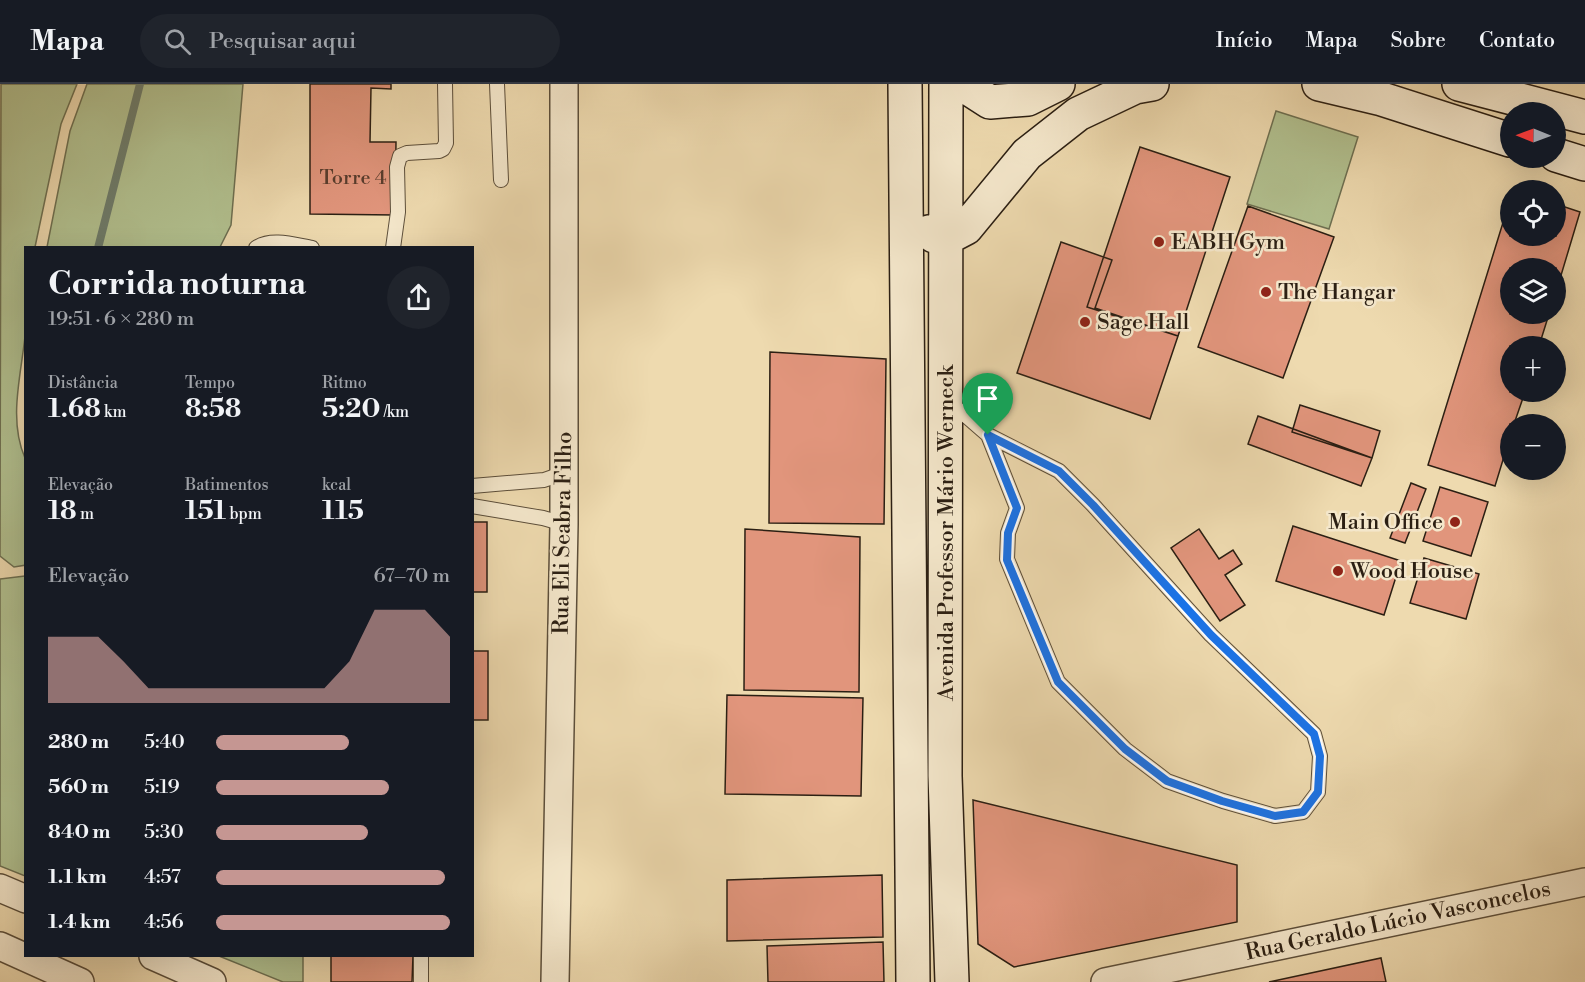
<!DOCTYPE html>
<html lang="pt">
<meta charset="utf-8">
<style>
body{margin:0;font-family:"Libre Bodoni",serif;background:#20242c;color:#f1f3f6;height:100vh;display:flex;flex-direction:column;font-size:22px;white-space:nowrap}
*{box-sizing:border-box;margin:0}
p{font-size:20px;color:#9ea1a6}
.icon{flex:none;width:33px;height:33px;fill:none;stroke:currentColor;stroke-width:2;stroke-linecap:round;stroke-linejoin:round}
.map{position:relative;flex:1;overflow:hidden}
.details{position:absolute;left:24px;top:162px;width:450px;height:711px;display:flex;flex-direction:column;background:#171b24;border-radius:0px;box-shadow:0 6px 24px #0002}
.details>*{flex:none}
.needle{width:39px;rotate:271deg}
.controls{position:absolute;left:1500px;top:18px;display:grid;gap:12px}
.controls a{display:grid;place-items:center;width:66px;height:66px;border-radius:50%;background:#171b24;box-shadow:0 6px 24px #0002;font-size:30px}
.pin{position:absolute;display:grid;place-items:center;width:51px;height:51px;color:#fff;margin:-62px -26px;border-radius:50% 50% 50% 0;rotate:-45deg;box-shadow:0 0 6px #0007}
.pin .icon{rotate:45deg}
.round{display:grid;place-items:center;flex:none;width:63px;height:63px;border-radius:32px;background:#20242c}
.head{display:flex;align-items:center;justify-content:space-between;height:102px;padding:0 24px}
h1{font-size:33px;font-weight:800;line-height:45px}
.stats{display:grid;grid-template-columns:repeat(3,1fr);gap:9px;height:102px;padding:6px 24px}
.stats div{display:grid;align-content:center}
.stats b{font-size:26px;font-weight:800}
.stats small{font-size:16px;font-weight:400}
.stats p{font-size:16px}
.chart{height:168px;padding:12px 24px}
.chart p{display:flex;justify-content:space-between}
.chart svg{width:100%;height:108px;margin-top:6px;fill:#c59692;opacity:.7}
ul{padding:0 24px;list-style:none;font-size:20px}
li{display:grid;grid-template-columns:96px 72px 1fr;align-items:center;height:45px}
li i{height:15px;border-radius:8px;background:#c59692}
header{display:flex;align-items:center;gap:36px;box-sizing:border-box;height:84px;padding:0 30px;background:#171b24;border-bottom:2px solid #363941}
header strong{font-size:28px}
nav{display:flex;gap:33px;margin-inline-start:auto;font-size:21px}
.search{width:420px;height:54px;background:#20242c;display:flex;align-items:center;gap:15px;box-sizing:border-box;padding:0 21px;border-radius:33px;color:#9ea1a6;font-size:22px}
.map>svg:first-child{display:block}
</style>
<header>
<strong>Mapa</strong>
<div class="search"><svg class="icon" aria-label="search" viewBox="0 0 24 24"><circle cx="10" cy="10" r="6"/><path d="M15 15l6 6"/></svg>Pesquisar aqui</div>
<nav><a>Início</a><a>Mapa</a><a>Sobre</a><a>Contato</a></nav>
</header>
<div class="map">
<svg width="1585" height="898" viewBox="0 0 1585 898">
<rect width="100%" height="100%" fill="#eedaaf"/>
<filter id="stains"><feTurbulence type="fractalNoise" baseFrequency=".00333" numOctaves="4"/><feColorMatrix values="0 0 0 0 .2 0 0 0 0 .09 0 0 0 0 .02 0 0 0 .5 -.17"/></filter>
<radialGradient id="worn" r=".72"><stop offset=".6" stop-color="#630" stop-opacity="0"/><stop offset="1" stop-color="#630" stop-opacity=".3"/></radialGradient>
<path fill="#b2c190" stroke="#6e7052" stroke-width="1.5" d="M1,0h76l-16,40 -26,123 -9,1c0,25 1,52 0,78 -3,43 -19,91 -1,132l1,107 -12,2 -14,-11z
M87,0h156l-12,141 -11,22h-173l23,-116z
M1276,27l82,26 -29,92 -82,-25z
M25,492h1l-1,300 -25,-10v-287z
M219,872h84v26h-20z"/>
<g fill="none" stroke-linecap="round" stroke-linejoin="round">
<path stroke="#6e7d6c" stroke-width="8" d="M98,164l42,-164"/>
</g>
<path fill="#e1957c" stroke="#2b1f13" stroke-width="1.5" d="M310,0h81v5l-20,-1 -1,54h26l-1,73 -85,-1z
M1140,63l90,30 -52,159 -91,-29z
M1510,116v36h46v-32l24,8 -24,80v-24h-46v46h39l-10,32h-29v46h15l-11,32h-4v13l-15,49 -67,-21z
M1248,122l86,31 -51,141 -85,-31z
M1061,158l51,18 -17,48 83,28 -28,83 -133,-46z
M770,268l116,7 -2,165 -115,-1z
M1300,321l80,26 -8,27 -80,-26z
M1258,332l114,42 -11,28 -113,-42z
M1411,399l15,6 -21,54 -15,-5z
M1440,403l48,15 -17,54 -48,-15z
M472,438h15v70h-15z
M1293,442l108,35 -17,54 -108,-34z
M745,445l115,8 -1,155 -115,-2z
M1199,445l20,30 14,-9 9,14 -17,11 20,30 -25,16 -49,-73z
M1424,474l55,16 -13,45 -56,-16z
M472,567h16v69h-16z
M727,611l136,3 -2,98 -136,-2z
M973,716l264,65v57l-223,45 -36,-23z
M882,791l1,62 -156,4v-61z
M883,858l1,40h-116l-1,-36z
M331,872h82l-1,26h-81z
M1381,874l5,24h-117z"/>
<g fill="none" stroke-linecap="round" stroke-linejoin="round">
<defs>
<path id="lane" d="M497,0l4,96
M256,164c15,-11 39,-3 56,0
M393,164l5,-36 -1,-45 3,-11 7,-3 32,-2 4,-2 3,-6 -1,-59
M950,318l38,33 71,36 34,34 118,130 103,99 6,22 -2,36 -15,20 -28,4 -52,-15 -56,-20 -42,-32 -67,-67 -51,-123 1,-26 9,-25 -29,-73
M472,402l72,-6 20,-7
M472,422l71,12 21,6
M421,872v26"/>
<path id="street" d="M0,804l26,11
M0,862l80,36
M153,872l59,26
M555,898l9,-458v-440
M1105,898l480,-100"/>
<path id="secondary" d="M905,0l8,898
M946,0l-1,692 7,206
M962,0l28,18 38,-3 30,-15
M1319,0l63,15 128,41
M1459,0l126,33
M1556,71l29,9
M929,148l5,4 11,3 21,-11 61,-74 51,-40 57,-27 17,-3"/>
</defs>
<use href="#lane" stroke="#5c4e3a" stroke-width="16"/>
<use href="#street" stroke="#5c4e3a" stroke-width="30"/>
<use href="#secondary" stroke="#2b1f13" stroke-width="36"/>
<use href="#lane" stroke="#f4e7cb" stroke-width="14"/>
<use href="#street" stroke="#f4e7cb" stroke-width="27"/>
<use href="#secondary" stroke="#f4e7cb" stroke-width="33"/>
</g>
<g fill="none" stroke-linecap="round" stroke-linejoin="round">
<defs>
<path id="route" d="M988,351l71,36 34,34 118,130 103,99 6,22 -2,36 -15,20 -28,4 -53,-15 -55,-20 -42,-32 -67,-67 -51,-122 1,-27 9,-25z"/>
</defs>
<use href="#route" stroke="#fff" stroke-width="12"/>
<use href="#route" stroke="#1a73e8" stroke-width="8"/>
</g>
<g fill="#8f2418" stroke="#f4e7cb" stroke-width="2">
<circle cx="1159" cy="158" r="6"/>
<circle cx="1266" cy="208" r="6"/>
<circle cx="1085" cy="238" r="6"/>
<circle cx="1455" cy="438" r="6"/>
<circle cx="1338" cy="487" r="6"/>
</g>
<g text-anchor="middle" dominant-baseline="central" stroke-width="5" stroke-linejoin="round" paint-order="stroke">
<g font-size="20" fill="#583c2d">
<text x="353" y="94">Torre 4</text>
</g>
<g font-size="22" fill="#2b1f13" stroke="#f4e7cb" text-anchor="start">
<text x="1171" y="158">EABH Gym</text>
<text x="1278" y="208">The Hangar</text>
<text x="1097" y="238">Sage Hall</text>
<text x="1443" y="438" text-anchor="end">Main Office</text>
<text x="1350" y="487">Wood House</text>
</g>
<g font-size="22" fill="#2b1f13" stroke="#f4e7cb">
<text transform="translate(563 449) rotate(-89)">Rua Eli Seabra Filho</text>
<text transform="translate(946 449) rotate(-90)">Avenida Professor Mário Werneck</text>
<text transform="translate(1398 837) rotate(-12)">Rua Geraldo Lúcio Vasconcelos</text>
</g>
</g>
<rect width="100%" height="100%" filter="url(#stains)"/>
<rect width="100%" height="100%" fill="url(#worn)"/>
</svg>
<div class="controls">
<a><svg class="needle" viewBox="-14 -14 28 28"><path d="M0-13l5 13h-10z" fill="#e53935"/><path d="M0 13l5-13h-10z" fill="#9ea1a6"/></svg></a>
<a><svg class="icon" aria-label="locate" viewBox="0 0 24 24"><circle cx="12" cy="12" r="6"/><path d="M12 2v4M12 18v4M2 12h4M18 12h4"/></svg></a>
<a><svg class="icon" aria-label="layers" viewBox="0 0 24 24"><path d="M12 4l9 5-9 5-9-5zM3 14l9 5 9-5"/></svg></a>
<a>+</a>
<a>−</a>
</div>
<div class="pin" style="left:988px;top:351px;background:#1e9e55"><svg class="icon" aria-label="arrive" viewBox="0 0 24 24"><path d="M6 21V4h12l-3 4 3 4H6"/></svg></div>
<section class="details">
<div class="head"><div><h1>Corrida noturna</h1><p>19:51 · 6 × 280 m</p></div><a class="round"><svg class="icon" aria-label="share" viewBox="0 0 24 24"><path d="M12 15V3M7 8l5-5 5 5M5 13v7h14v-7"/></svg></a></div>
<div class="stats">
<div><p>Distância</p><b>1.68<small> km</small></b></div>
<div><p>Tempo</p><b>8:58</b></div>
<div><p>Ritmo</p><b>5:20<small> /km</small></b></div>
</div>
<div class="stats">
<div><p>Elevação</p><b>18<small> m</small></b></div>
<div><p>Batimentos</p><b>151<small> bpm</small></b></div>
<div><p>kcal</p><b>115</b></div>
</div>
<div class="chart"><p><span>Elevação</span>67–70 m</p>
<svg viewBox="0 0 160 44" preserveAspectRatio="none"><path d="M0 44V17L10 17L20 17L30 27L40 38L50 38L60 38L70 38L80 38L90 38L100 38L110 38L120 27L130 6L140 6L150 6L160 17V44z"/></svg>
</div>
<ul>
<li><b>280 m</b>5:40<i style="width:57%"></i></li>
<li><b>560 m</b>5:19<i style="width:74%"></i></li>
<li><b>840 m</b>5:30<i style="width:65%"></i></li>
<li><b>1.1 km</b>4:57<i style="width:98%"></i></li>
<li><b>1.4 km</b>4:56<i style="width:100%"></i></li>
</ul>
</section>
</div>
